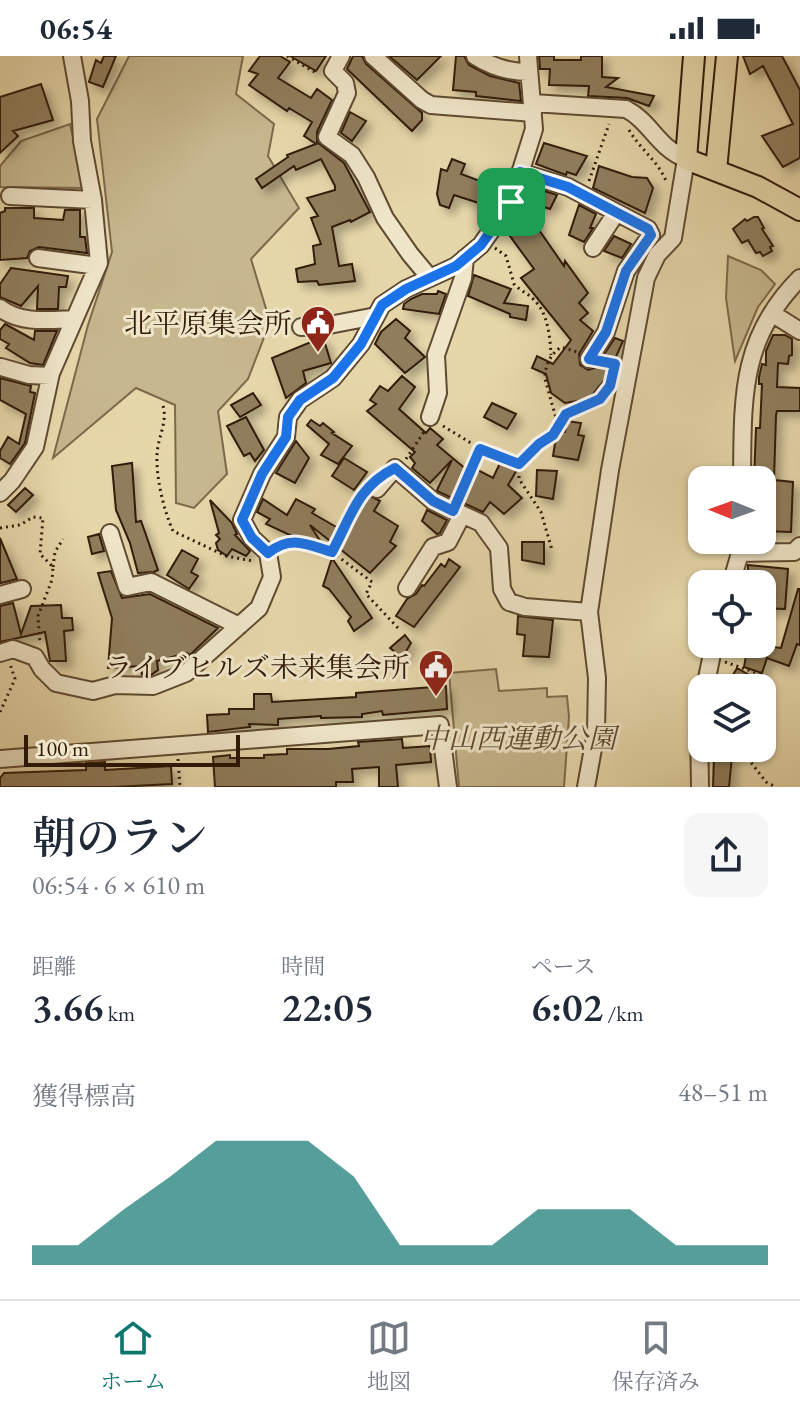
<!DOCTYPE html>
<html lang="ja">
<meta charset="utf-8">
<style>
body{margin:0;font-family:"EB Garamond","Noto Serif JP",serif;background:#f6f6f7;color:#1f2937;height:100vh;display:flex;flex-direction:column;font-size:30px;white-space:nowrap}
*{box-sizing:border-box;margin:0}
p{font-size:26px;color:#747a83}
.icon{flex:none;width:44px;height:44px;fill:none;stroke:currentColor;stroke-width:2;stroke-linecap:round;stroke-linejoin:round}
.map{position:relative;height:731px;overflow:hidden}
.panel{display:flex;flex-direction:column;background:#fff;flex:1}
.panel>*{flex:none}
.needle{width:52px;rotate:271deg}
.fabs{position:absolute;left:688px;top:410px;display:grid;gap:16px}
.fabs a{display:grid;place-items:center;width:88px;height:88px;border-radius:16px;background:#fff;box-shadow:0 2px 6px #0004;font-size:40px}
.scale{position:absolute;left:24px;bottom:20px;width:216px;box-sizing:border-box;padding-left:8px;border:4px solid #311b07;border-top:0;font-size:22px;line-height:28px;white-space:nowrap;color:#311b07;-webkit-text-stroke:6px #efe5c8;paint-order:stroke}
.pin{position:absolute;display:grid;place-items:center;width:68px;height:68px;color:#fff;margin:-34px;border-radius:16px;box-shadow:0 4px 12px #0006}
.round{display:grid;place-items:center;flex:none;width:84px;height:84px;border-radius:16px;background:#f6f6f7}
.overview{display:flex;align-items:center;justify-content:space-between;height:136px;padding:0 32px}
h1{font-size:44px;font-weight:600;line-height:60px}
.metrics{display:grid;grid-template-columns:repeat(3,1fr);gap:12px;height:136px;padding:8px 32px}
.metrics div{display:grid;align-content:center}
.metrics b{font-size:40px;font-weight:600}
.metrics small{font-size:22px;font-weight:400}
.metrics p{font-size:22px}
.chart{height:224px;padding:16px 32px}
.chart p{display:flex;justify-content:space-between}
.chart svg{width:100%;height:144px;margin-top:8px;fill:#0f766e;opacity:.7}
.status{display:flex;justify-content:space-between;align-items:center;height:56px;padding:0 40px;background:#fff;direction:ltr}
.status svg{height:22px;fill:currentColor}
.tabs{display:flex;justify-content:space-around;align-items:center;height:112px;border-top:2px solid #e0e1e3;background:#fff;font-size:22px;color:#747a83}
.tabs a{display:grid;justify-items:center;gap:4px}
.tabs .on{color:#0f766e}
.map>svg:first-child{display:block}
</style>
<div class="status"><b>06:54</b><svg viewBox="0 0 49 12"><path d="M0 12V9h3v3zM5 12V6h3v6zM10 12V3h3v9zM15 12V0h3v12zM26 1h20v11H26zM47 4h2v5h-2z"/></svg></div>
<div class="map">
<svg width="800" height="731" viewBox="0 0 800 731">
<defs>
<filter id="shadow"><feDropShadow dx="6" dy="6" stdDeviation="4" flood-color="#0004"/></filter>
</defs>
<rect width="100%" height="100%" fill="#e6d7aa"/>
<filter id="stains"><feTurbulence type="fractalNoise" baseFrequency=".0025" numOctaves="4"/><feColorMatrix values="0 0 0 0 .2 0 0 0 0 .09 0 0 0 0 .02 0 0 0 .5 -.17"/></filter>
<radialGradient id="worn" r=".72"><stop offset=".6" stop-color="#630" stop-opacity="0"/><stop offset="1" stop-color="#630" stop-opacity=".3"/></radialGradient>
<path fill="#c7b78e" stroke="#7c694a" stroke-width="2" d="M129,0h114l-7,38 38,30 -6,32 31,52 -48,51 19,63 -22,57 -30,32 9,63 -33,34 -18,-5 -1,-98 -39,-17 -83,70 35,-133 24,-73 -15,-133z
M70,68l15,64 -85,-1v-21l21,-25z
M728,200l33,14 14,14 -17,23 -23,54 -9,-63z
M496,613l3,22 48,-3v9l20,-1 2,21 -5,70h-105l-10,-114z"/>
<path fill="#8f7d5c" stroke="#311b07" stroke-width="2" filter="url(#shadow)" d="M104,0h12l-13,31 -14,-5 7,-22 5,3z
M260,0h20l10,6 -12,16 33,20 6,-9 15,11 -15,32v10l27,21 26,49 -19,10 -1,-2 -18,7 7,39 13,-2 3,17 -36,4 -2,-4 -19,1 -2,-13 19,-5 -2,-18 8,-2 -10,-26 7,-2 -11,-18 28,-8v-4l-14,-27 -25,11 -2,-4 -32,22 -6,-9 32,-22 -1,-2 29,-11 -12,-8 8,-14 -23,-14 -2,3 -38,-26 9,-11 -9,-3z
M290,0h36l-10,15z
M353,0h9l4,8 56,49v7l-10,11 -65,-62z
M389,0h52l-24,24z
M456,0h8l5,9 21,11 29,7 2,18 -45,-5v-4l-23,-2z
M539,0h15v4h27v-4h21v21l16,1 -12,9 48,9 -5,10 -22,-8 -39,-2 1,-10 -40,-1 1,-16h-10z
M743,0h39l18,34v68l-17,9 -21,-31 31,-12 -30,-58 -13,8z
M41,28l12,36 -40,11 5,5 -18,17v-56z
M350,56l16,9 -14,20 -11,-8z
M544,87l43,13 -11,19 -9,-3 -1,3 -30,-11z
M452,103l13,5 -4,10 35,13 -8,19 -34,-11 -5,13 -9,-3 -3,-11 4,-25 6,2z
M599,110l33,11 15,1 6,10 -8,25 -52,-25z
M529,130l28,9 -7,14 -27,-9z
M579,149l17,9 -6,14h3l-9,14 -15,-7z
M5,152h29v10l29,2 2,-10h15v27h5l2,16 -48,-6 -9,4 -3,7 -27,2v-47l5,-2z
M530,161l34,49 1,-5 23,32 -9,10 9,10 -8,7 13,11 -14,23 1,11 8,5 7,-2 20,-30 8,3 -16,36 -18,22 -24,4 -14,-10 -5,-19 -14,-6 5,-12 16,8 18,-24 -50,-62 13,-9 -27,-37z
M754,161h4l6,11 -2,1 11,17 -3,1 2,4 -9,5 -3,-4 -4,1 -8,-13 -6,3 -9,-14 12,-10 2,2z
M614,180l17,8 -9,14 -18,-7z
M11,212l57,8 -2,11h-7l-1,22h-21l1,-23 -17,20 -21,-9v-13z
M474,219l37,14 -7,14 24,3 -2,14 -16,-3v-3l-42,-18z
M438,235l8,3 -7,20 -36,-5 1,-5 7,-5 11,-5h15z
M396,263l14,12 -5,7 20,19 -20,16 -30,-29 6,-12z
M5,268l29,16 1,-9h22l-14,34 -13,-2 -24,-15 3,-4 -9,-5v-9z
M773,279h12l7,4v16l-3,1 -1,8 -10,-1 -1,24 23,1v23h-23l-1,4 -2,65 19,2 -2,50 -29,-1v-51h-8l2,-52h4l2,-44h-3v-7l3,-13 4,1v-14z
M323,281l8,26 -28,8 3,12 -20,15 -14,-40z
M402,320l13,11 -16,22 27,24 4,-5 13,11 -6,6 36,30 3,-6 17,9 8,-17 17,7 -10,17 14,13 -18,16 -14,-12 -7,10 -44,-20 -2,-2 15,-30 -22,23 -18,-15 3,-5 -5,-6 5,-5 -48,-41 9,-7 -6,-4 10,-14 8,5z
M0,322l31,8 -1,6 5,1 -10,50 -15,21 -10,-6v-7l8,-14 11,7 7,-30 -26,-14z
M253,337l8,12 -21,12 -9,-12z
M492,347l24,11 -9,15 -23,-12z
M246,361l18,33 -9,11 -5,-8 -6,3 -17,-30z
M311,364l9,6 3,-3 11,9 -2,1 20,13 -14,18 -17,-9 8,-11 -22,-19z
M567,365l14,2 -3,12 6,1 -6,24 -25,-4 4,-25 8,1z
M296,385l13,17 -14,25 -19,-10z
M344,402l23,14 -13,18 -22,-14z
M132,407l4,59 5,-1 5,14 12,35 -4,2 -16,1 -8,-30 -14,-33 -4,-44z
M537,414l20,1 -4,28 -17,-3z
M25,432l8,7 -17,17 -8,-7z
M368,439l12,6 -6,10 24,15 -8,16 6,4 -26,27 -60,-48 14,22 -17,-4 -41,-19 4,-5 -13,-7 6,-13 24,16 9,-16 19,10 -3,4 33,19z
M210,444l22,23 5,11 -2,1 15,16 -4,5 -14,-7 -5,7 -9,-6 -2,-7 4,-4 -4,-4 3,-2z
M427,454l20,10 -7,13 -3,1 -15,-13z
M99,478l5,17 -12,3 -4,-17z
M0,482l17,41 -16,4 -1,-2z
M522,486h22v22l-22,-4z
M182,494l16,9 -7,13 7,4 -9,13 -22,-14z
M332,502l40,60 -18,13 -6,-10 3,-4 -22,-28 -6,-3z
M449,503l11,8 -46,60 -18,-11 11,-17 9,-5 6,-9 2,1 17,-22 4,3z
M748,509l40,4 -3,40 -23,-1v-24h-14z
M111,515l11,27 28,-4 68,34 -28,27 -3,-2 -30,8 1,9 -7,5h-9l-1,-9 -33,2 4,-50 -14,-45z
M798,533h2v56l-3,-1 -8,22 -22,-8 -5,15 -18,-6 4,-23 33,4z
M13,547l8,31 10,-28 30,-1 1,13h10l1,12 -9,1 2,30h-16l-5,-29 -45,10v-36z
M518,560l35,4 -4,37 -26,-1 2,-21 -8,-1z
M405,579l6,8 -9,15 -12,-10z
M737,612l12,7 7,13h-31z
M446,630l1,23 -64,6 -1,-4 -20,3v3l-41,1v-2l-43,3v6l-29,-1 1,3 -42,5 -1,-17 22,-1v-5h25v-15h17l1,8 84,-5v-4z
M402,683l1,9 27,-2 1,16 -35,3 2,22h-19v-20l-27,2 1,13h-17v5h-121l-2,-30 17,-2v3h34v-3l23,-1v-5h41l31,-3 -1,-4z
M714,699l18,1 -3,31h-16z
M105,706v8l66,-4 1,18 -58,3h-114v-9l4,-5 82,-3v-7z"/>
<g fill="none" stroke-linecap="round" stroke-linejoin="round">
<defs>
<path id="minor" d="M341,0l-8,15 12,12 2,10 -20,44 25,18 14,22 19,41 25,36 20,24
M373,0l49,44 9,5 102,8
M475,0c17,11 33,16 53,16
M533,47l93,6c25,13 31,38 60,50l-13,79 -16,17 -11,23 -36,192 -21,142 8,66 -1,54 -10,55
M520,116l48,15 80,42 3,6 -25,36 -20,61 -17,27
M10,140l83,4
M593,192l23,-35
M38,202l60,8
M0,252c20,16 49,12 74,11
M773,258l27,17
M301,271l23,-1 52,-10
M1,311l28,8 21,1
M430,361l8,-24 -2,-38 27,-77 2,-20
M742,424c1,-80 -3,-141 58,-202
M377,433l18,-21 38,33 48,22 18,25 3,41 7,13 16,5 64,5
M0,437l12,-12 23,-34 16,-74 48,-110 -6,-63 -11,-59 -2,-40 -8,-45
M110,477l17,54 24,-5 88,44
M740,497l54,-1 6,-6
M731,528l9,-31 1,-13
M407,532l26,-41 15,-5 14,-27
M0,539l22,-6
M0,597l13,-4 22,8 7,12 14,14 37,8 22,-6 38,1 33,-13 73,-65 13,-31 -4,-24 -16,-15 -10,-18 20,-46 24,-37 2,-20 12,-17 33,-22 28,-34 21,-39 24,-16 50,-23 25,-21 30,-43 23,-73 -6,-73
M705,632l9,-44
M0,703l440,-34 8,62
M700,731l-1,-64 3,-18"/>
<path id="major" d="M694,0l-8,103 72,28 42,23
M716,114l11,-114"/>
</defs>
<use href="#minor" stroke="#5e4a30" stroke-width="20"/>
<use href="#major" stroke="#311b07" stroke-width="24"/>
<path stroke="#311b07" stroke-width="3" stroke-dasharray="2 4" stroke-linecap="butt" d="M287,0l31,18
M629,74c11,19 29,31 37,51
M589,125l20,-57
M495,192l11,8 8,28c6,7 14,9 20,16 14,13 16,37 17,55
M163,350c5,16 -6,33 -6,50 -1,22 7,55 16,75l53,25 27,5
M558,369l8,-11 34,-15 10,-13
M443,370l46,28 30,10c11,-16 30,-22 39,-39l-13,-46c0,-14 5,-24 16,-32l16,5
M406,403l18,-27
M519,408v15l22,33 11,38
M459,441l21,-48
M0,472l20,-3 13,-8 10,1 -3,36 13,13 -1,13 -14,36 2,28
M280,487l10,-2 42,11 30,-59
M332,496l40,30 -6,12 33,35
M53,511l2,-15 8,-13
M725,606l35,12 3,19 8,16 -9,17
M0,656l15,-33 -5,-15
M745,692l-2,4 23,30 10,5
M178,703l2,28"/>
<use href="#minor" stroke="#efe5c8" stroke-width="16"/>
<use href="#major" stroke="#e6d7aa" stroke-width="20"/>
</g>
<g fill="none" stroke-linecap="round" stroke-linejoin="round">
<defs>
<path id="route" d="M520,116l48,15 80,42 3,6 -25,36 -20,61 -17,27 26,5 -5,22 -10,13 -34,15 -13,21 -14,9 -20,20 -39,-15 -27,62 -20,-10 -38,-33c-38,19 -44,49 -63,84 -26,-8 -41,-17 -64,1l-16,-15 -10,-18 20,-46 24,-37 2,-20 12,-17 33,-22 28,-34 21,-39 24,-16 50,-23 25,-21 30,-43z"/>
</defs>
<use href="#route" stroke="#fff" stroke-width="16"/>
<use href="#route" stroke="#1a73e8" stroke-width="10"/>
</g>
<defs>
<symbol id="civic-pin" viewBox="-11 -11 22 30"><path d="M0 17L-7.5 6A9.5 9.5 0 1 1 7.5 6Z" fill="#8f2418" stroke="#efe5c8"/><path d="M-.6-6.5H3V-4.5H.6V-3L4-1V1h2V6H-6V1h2V-1L-.6-3ZM-1.2 2.5V6h2.4V2.5Z" fill="#fff"/></symbol>
</defs>
<g fill-rule="evenodd">
<use href="#civic-pin" x="298" y="247" width="40" height="54"/>
<use href="#civic-pin" x="416" y="591" width="40" height="54"/>
</g>
<g text-anchor="middle" dominant-baseline="central" stroke-width="6" stroke-linejoin="round" paint-order="stroke">
<g font-size="28" fill="#311b07" stroke="#efe5c8" text-anchor="end">
<text x="292" y="267">北平原集会所</text>
<text x="410" y="611">ライブヒルズ未来集会所</text>
</g>
<g font-size="28" font-style="italic" fill="#5e4a30" stroke="#efe5c8">
<text x="518" y="682">中山西運動公園</text>
</g>
</g>
<rect width="100%" height="100%" filter="url(#stains)"/>
<rect width="100%" height="100%" fill="url(#worn)"/>
</svg>
<div class="fabs">
<a><svg class="needle" viewBox="-14 -14 28 28"><path d="M0-13l5 13h-10z" fill="#e53935"/><path d="M0 13l5-13h-10z" fill="#747a83"/></svg></a>
<a><svg class="icon" aria-label="locate" viewBox="0 0 24 24"><circle cx="12" cy="12" r="6"/><path d="M12 2v4M12 18v4M2 12h4M18 12h4"/></svg></a>
<a><svg class="icon" aria-label="layers" viewBox="0 0 24 24"><path d="M12 4l9 5-9 5-9-5zM3 14l9 5 9-5"/></svg></a>
</div>
<div class="scale">100 m</div>
<div class="pin" style="left:511px;top:146px;background:#1e9e55"><svg class="icon" aria-label="arrive" viewBox="0 0 24 24"><path d="M6 21V4h12l-3 4 3 4H6"/></svg></div>
</div>
<section class="panel">
<div class="overview"><div><h1>朝のラン</h1><p>06:54 · 6 × 610 m</p></div><a class="round"><svg class="icon" aria-label="share" viewBox="0 0 24 24"><path d="M12 15V3M7 8l5-5 5 5M5 13v7h14v-7"/></svg></a></div>
<div class="metrics">
<div><p>距離</p><b>3.66<small> km</small></b></div>
<div><p>時間</p><b>22:05</b></div>
<div><p>ペース</p><b>6:02<small> /km</small></b></div>
</div>
<div class="chart"><p><span>獲得標高</span>48–51 m</p>
<svg viewBox="0 0 160 44" preserveAspectRatio="none"><path d="M0 44V38L10 38L20 27L30 17L40 6L50 6L60 6L70 17L80 38L90 38L100 38L110 27L120 27L130 27L140 38L150 38L160 38V44z"/></svg>
</div>
</section>
<nav class="tabs">
<a class="on"><svg class="icon" aria-label="home" viewBox="0 0 24 24"><path d="M3 11l9-7 9 7M6 9v11h12V9"/></svg>ホーム</a>
<a><svg class="icon" aria-label="map" viewBox="0 0 24 24"><path d="M3 6l6-2 6 2 6-2v14l-6 2-6-2-6 2zM9 4v14M15 6v14"/></svg>地図</a>
<a><svg class="icon" aria-label="saved" viewBox="0 0 24 24"><path d="M7 4h10v16l-5-4-5 4z"/></svg>保存済み</a>
</nav>
